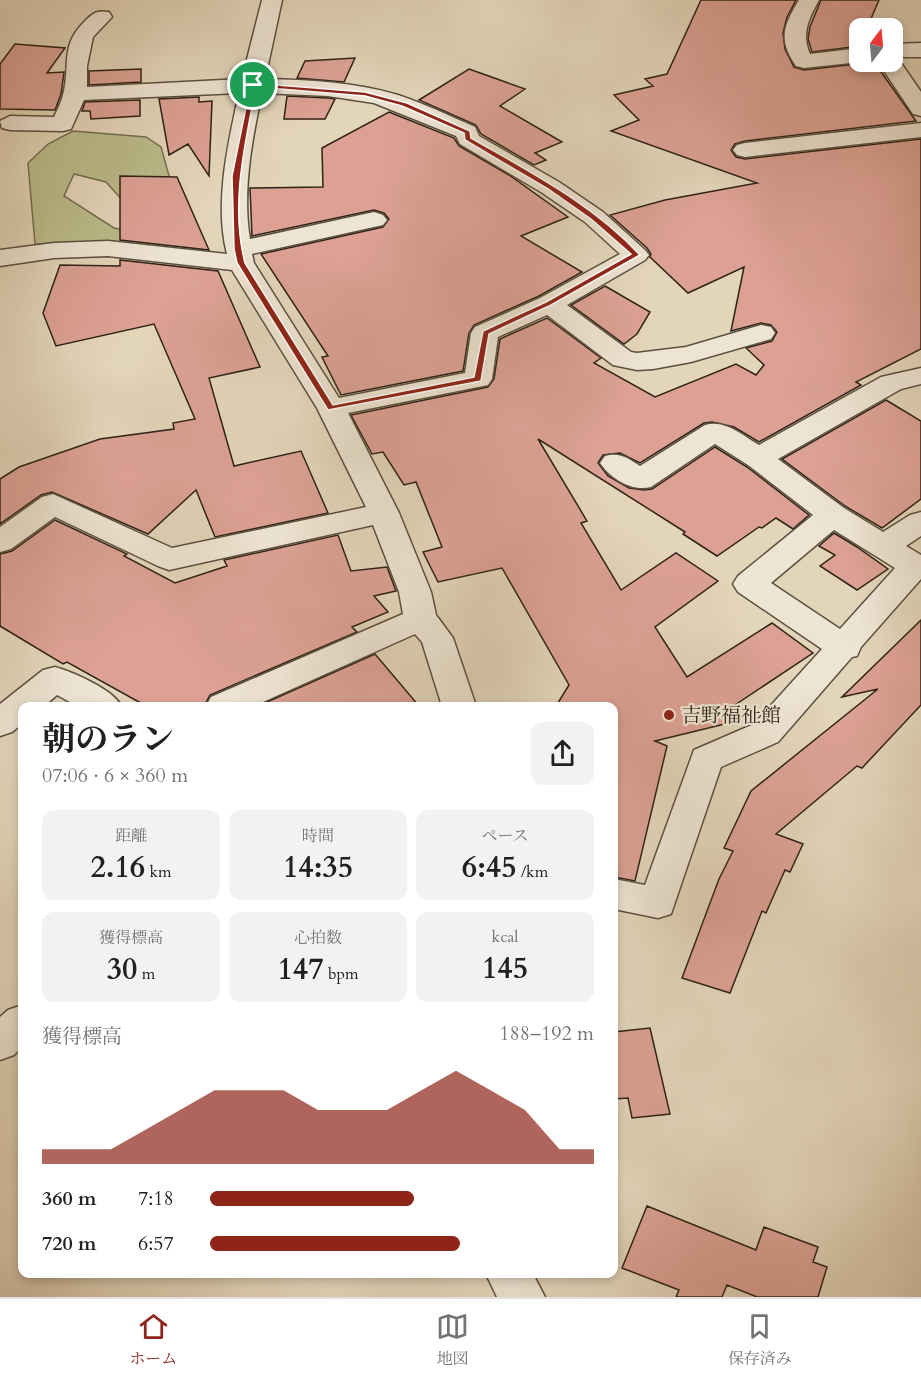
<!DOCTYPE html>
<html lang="ja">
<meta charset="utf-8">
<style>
body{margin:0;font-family:Cardo,"Noto Serif JP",serif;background:#f2f2f2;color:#202124;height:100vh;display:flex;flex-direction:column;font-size:22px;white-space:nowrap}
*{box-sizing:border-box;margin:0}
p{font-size:20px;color:#757577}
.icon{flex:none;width:33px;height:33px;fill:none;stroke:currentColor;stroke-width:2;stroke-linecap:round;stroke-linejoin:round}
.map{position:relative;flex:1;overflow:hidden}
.sheet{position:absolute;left:18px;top:702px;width:600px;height:576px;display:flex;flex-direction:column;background:#fff;border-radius:12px;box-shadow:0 3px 9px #0003}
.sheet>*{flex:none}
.needle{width:39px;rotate:16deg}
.buttons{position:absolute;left:849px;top:18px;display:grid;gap:12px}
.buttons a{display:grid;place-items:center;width:54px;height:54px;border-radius:12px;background:#fff;box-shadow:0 3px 9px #0003;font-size:30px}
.pin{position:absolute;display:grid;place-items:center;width:51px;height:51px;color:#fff;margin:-26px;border:3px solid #fff;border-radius:50%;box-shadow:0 2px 6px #0007}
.round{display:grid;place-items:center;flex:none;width:63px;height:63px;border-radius:12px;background:#f2f2f2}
.summary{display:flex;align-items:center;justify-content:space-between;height:102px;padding:0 24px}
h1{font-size:33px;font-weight:700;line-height:45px}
.figures{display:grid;grid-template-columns:repeat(3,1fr);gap:9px;height:102px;padding:6px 24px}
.figures div{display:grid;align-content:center;border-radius:12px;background:#f2f2f2;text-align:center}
.figures b{font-size:30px;font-weight:700}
.figures small{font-size:16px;font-weight:400}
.figures p{font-size:16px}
.chart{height:168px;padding:12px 24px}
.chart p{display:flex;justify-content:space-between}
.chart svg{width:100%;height:108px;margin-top:6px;fill:#8f2418;opacity:.7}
ul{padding:0 24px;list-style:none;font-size:20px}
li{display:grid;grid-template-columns:96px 72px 1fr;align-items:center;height:45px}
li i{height:15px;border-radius:8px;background:#8f2418}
.dock{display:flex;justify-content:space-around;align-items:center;height:84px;border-top:2px solid #e0e0e0;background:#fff;font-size:16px;color:#757577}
.dock a{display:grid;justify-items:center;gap:3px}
.dock .on{color:#8f2418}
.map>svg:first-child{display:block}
</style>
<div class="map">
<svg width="921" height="1297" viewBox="0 0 921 1297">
<rect width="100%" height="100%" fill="#e3d5ba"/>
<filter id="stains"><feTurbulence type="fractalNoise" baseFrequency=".00333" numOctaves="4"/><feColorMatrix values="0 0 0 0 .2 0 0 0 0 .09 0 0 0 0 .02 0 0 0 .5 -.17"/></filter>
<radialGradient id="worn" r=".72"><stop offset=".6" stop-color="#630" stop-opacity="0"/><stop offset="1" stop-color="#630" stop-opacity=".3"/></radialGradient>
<path fill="#bbbb8b" stroke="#746f50" stroke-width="1.5" d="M73,131l73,6 15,10 12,43 -50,11 -17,-19 -32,-8 -10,22 50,32 36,7 -2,10 -113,-1 -7,-81 20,-19z"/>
<path fill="#dca194" stroke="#2e2316" stroke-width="1.5" d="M701,0h95l-9,17 -4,16 2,16 9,18 10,3 70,-8 42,59 -171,20 -10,3 -4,6 5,7 9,2 176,-20v210l-65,33 5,3 -102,57 -25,-15 -22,-5 -8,1 -64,40 -20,-10 -17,2 -5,8 10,13 21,12 15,2 8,-1 63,-42 32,20 62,48 -16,14 -17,-11 -14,10 -3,-1 -42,29 -34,-22 2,-2 -147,-93 49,82 -6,2 40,67 55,-37 42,28 -63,46 32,50 85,-54 41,30 -90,60 6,10 -74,18 12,5 -32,135 -21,-4v-171h-58l13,-21 -67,-117 -64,14 -15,-30 19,-5 -26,-65 -12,3 -21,-33 -11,2 -21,-39 137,-28 6,-8 6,-40 47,-21 54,40 -7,5 61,34 81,-33 20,11 8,-10 -18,-17 26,-7 5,-9 -6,-7 -10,-2 -30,8 13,-64 -56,26 -38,-36 1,-3 -4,-6 -37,-33 55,-15 92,-17 -146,-52 28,-11 -25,-25 39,-9 -8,-7 22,-5z
M821,0h58l-12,28 -15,1 8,11v6l-48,6 -4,-13 2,-12z
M15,44l50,4 -18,25 17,-1 -3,22 -6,16 -55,-1v-45z
M355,58l-11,24 -47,-4 8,-17z
M141,69v13l-52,3v-14z
M469,69l56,20 -25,17 62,36 -27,11 11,7 -12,5 -53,-31 -5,-9 -57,-25z
M287,96l41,2 7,1 -10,20h-41z
M199,97v5l13,-1 -3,75 -21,-32 -19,11 -10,-56z
M140,100v16l-49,3 -1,-8h-8l3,-9z
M389,112l65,26 5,8 50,29 59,42 -47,19 61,36 -43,24 -65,29 -5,8 -6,38 -122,24 -19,-38 6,-1 -67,-102 122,-27 6,-8 -5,-6 -10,-3 -122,26 -2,-48 73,-1 -1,-39z
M120,176l57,1 32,73 -89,-10z
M120,260l98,11 42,96 -51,11 25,88 67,-15 27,62 -113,24 -19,-47 -48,44 -96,-42 -11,3 -41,29v-45l19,-12 81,-28 74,-10 -1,-6 22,-4 -41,-95 -98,22 -13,-33 17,-48 60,1z
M605,286l45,26 -13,22 -13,10 -53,-39z
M886,400l35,21v78l-39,29 -37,-22 -63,-47z
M55,520l72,34 -3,2 51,27 52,-17 -3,-6 114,-25 13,36 36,-4 9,24 -22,5 14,16 -36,15 5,5 -147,63 -6,11h-58l-79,-44 -4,2 -63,-38v-72l12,-3z
M834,533l23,14 31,22 -31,21 -37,-24 15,-11 -16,-9z
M921,620v85l-59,63 -5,-2 -81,68 27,10 -13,28 -5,-2 -19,43 -4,-2 -32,82 -48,-15 37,-99 14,-28 -9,-3 27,-57 127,-102 -36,8z
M375,654l44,52h-161z
M650,1028l20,86 -38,4 -4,-20 -14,1v-67z
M647,1206l109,44 8,-23 54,20 -5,15 14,5 -9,30h-61l-30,-12 -5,12h-46l3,-7 -57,-22z"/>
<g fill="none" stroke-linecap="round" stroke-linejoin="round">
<defs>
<path id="minor" d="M262,0h20l-17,79c44,1 90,3 133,16 27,9 52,21 77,32l4,9 80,46 44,30 42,38 4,5 -4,5 -78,45 64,47 6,1 49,-6 75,-22 10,2 4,6 -4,6 -80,23 -38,7 -16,1 -24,-5 -66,-50 -49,22 -6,42 -4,6 -140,28 51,100 32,79 5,23 17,23 23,68h-34l-20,-64 -7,-8 -161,72h-48l5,-9 192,-83 -4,-22 -26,-67 -204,45 -11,-4 -103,-49 -44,32 -11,3v-25l42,-30 11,-3 119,54 194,-41 -49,-99 -85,-138 -124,-14 -54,2 -54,8v-16l54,-7 54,-2 119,13c-13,-50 1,-111 12,-161l-155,7 -13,29 -8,2 -53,-1 -8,-2 -2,-7 10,-5 44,1c3,-7 7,-14 9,-22 8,-29 -4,-49 22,-74 8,-8 12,-11 24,-9l3,5 -19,20 -6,29v21l155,-8zM262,93l66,3 46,7 82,33 4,8 81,48 44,30 35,32 -80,44 -65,29 -4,6 -6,40 -126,25 -85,-135 -2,-9 131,-29 4,-5 -4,-5 -9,-3 -124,27c-8,-47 2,-100 12,-146z
M799,0h20c-10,18 -18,34 -9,54l50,-6v14l-56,6 -8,-2c-18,-26 -13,-40 3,-66z
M921,43v14h-24l24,35v24l-8,-2 -35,-52h14v-18z
M921,123v14l-176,20 -8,-2 -4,-5 4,-5 8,-2z
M921,368v16l-20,5 -123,70 66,49 39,24 27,-17 11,-3v24l-15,10 15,9v24l-60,68 -4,9 -5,1 -74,85 -57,25 -50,147 -13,4 -44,-9v-30l31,6 49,-135 60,-26 68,-75 -84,-57 -5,-8 5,-8 75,-61 -65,-50 -33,-21 -64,43c-19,5 -40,-8 -51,-24l5,-7c15,-4 23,2 35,10l65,-41c20,-6 37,10 54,20l122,-68zM834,530l61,38 -55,61 -69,-46z
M55,667c18,5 59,23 66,39h-44l-20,-11 -13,11h-22v18l-10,8 -12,4v-32l43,-34z
M22,1005v42l-8,8 -14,5v-43l8,-7z
M486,1274h47l12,23h-48z"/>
</defs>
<use href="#minor" stroke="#5b503f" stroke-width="3"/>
<use href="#minor" fill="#ede4d2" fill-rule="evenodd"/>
</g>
<path fill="#8f2418" stroke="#fff" stroke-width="1.5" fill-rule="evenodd" d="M251,83l114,9 42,11 63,28 1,7c59,34 122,66 169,117l-89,50 -62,29 -8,47 -153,29 -91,-147 -3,-14 -2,-73zM256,87l109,9 37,10 62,27 1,7 83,49 43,30 40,35 -85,48 -63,29 -9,46 -141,28 -88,-142c-15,-58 0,-119 11,-176z"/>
<circle fill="#8f2418" stroke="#ede4d2" stroke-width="2" cx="669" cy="715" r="6"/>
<g text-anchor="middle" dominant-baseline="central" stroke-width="4.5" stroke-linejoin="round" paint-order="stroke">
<g font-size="20" fill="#2e2316" stroke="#ede4d2" text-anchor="start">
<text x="681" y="715">吉野福祉館</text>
</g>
</g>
<rect width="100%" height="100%" filter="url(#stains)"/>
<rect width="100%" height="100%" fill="url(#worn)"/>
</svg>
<div class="buttons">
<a><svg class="needle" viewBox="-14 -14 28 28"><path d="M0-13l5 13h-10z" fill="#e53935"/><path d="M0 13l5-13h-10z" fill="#757577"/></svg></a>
</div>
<div class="pin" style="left:253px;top:85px;background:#1e9e55"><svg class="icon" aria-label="arrive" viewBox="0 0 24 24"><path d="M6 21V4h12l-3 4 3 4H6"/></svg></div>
<section class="sheet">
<div class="summary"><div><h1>朝のラン</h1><p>07:06 · 6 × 360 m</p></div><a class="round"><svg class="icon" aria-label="share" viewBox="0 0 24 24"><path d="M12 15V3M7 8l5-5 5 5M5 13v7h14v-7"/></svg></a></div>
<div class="figures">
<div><p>距離</p><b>2.16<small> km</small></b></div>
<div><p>時間</p><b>14:35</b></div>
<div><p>ペース</p><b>6:45<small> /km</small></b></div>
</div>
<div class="figures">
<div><p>獲得標高</p><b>30<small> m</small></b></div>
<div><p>心拍数</p><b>147<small> bpm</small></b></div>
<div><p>kcal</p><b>145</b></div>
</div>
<div class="chart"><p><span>獲得標高</span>188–192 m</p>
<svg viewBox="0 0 160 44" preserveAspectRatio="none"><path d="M0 44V38L10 38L20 38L30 30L40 22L50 14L60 14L70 14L80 22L90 22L100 22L110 14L120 6L130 14L140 22L150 38L160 38V44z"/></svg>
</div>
<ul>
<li><b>360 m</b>7:18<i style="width:53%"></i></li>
<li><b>720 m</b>6:57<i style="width:65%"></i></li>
</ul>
</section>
</div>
<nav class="dock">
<a class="on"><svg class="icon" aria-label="home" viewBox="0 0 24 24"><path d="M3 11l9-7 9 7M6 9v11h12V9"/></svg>ホーム</a>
<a><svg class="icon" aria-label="map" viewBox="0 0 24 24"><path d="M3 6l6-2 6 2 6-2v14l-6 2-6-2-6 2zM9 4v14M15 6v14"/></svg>地図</a>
<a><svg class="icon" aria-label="saved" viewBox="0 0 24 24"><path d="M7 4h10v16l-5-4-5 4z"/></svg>保存済み</a>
</nav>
